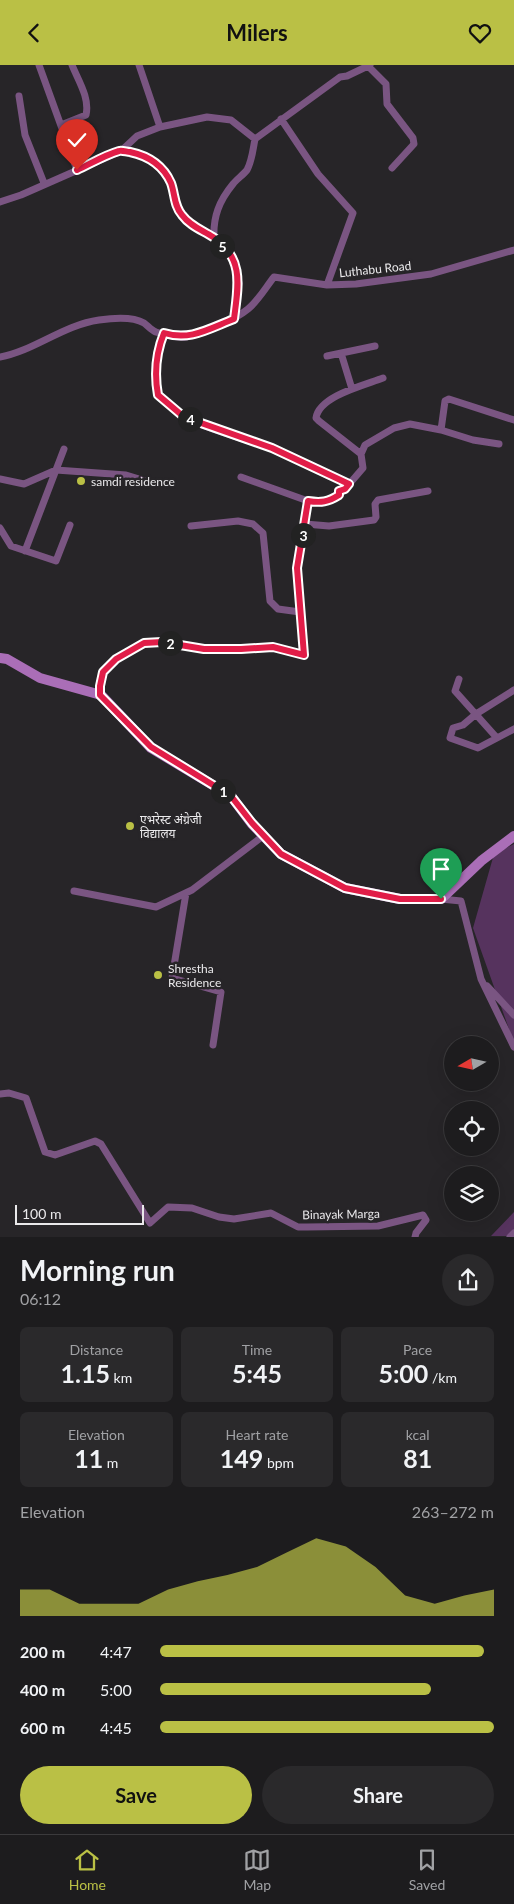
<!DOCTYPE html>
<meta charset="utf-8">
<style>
body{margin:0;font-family:Lato,"Noto Sans Devanagari",sans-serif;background:#2a292b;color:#f1f3f6;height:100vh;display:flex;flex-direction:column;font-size:19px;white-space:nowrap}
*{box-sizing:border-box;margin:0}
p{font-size:16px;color:#a0a1a4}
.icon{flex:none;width:28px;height:28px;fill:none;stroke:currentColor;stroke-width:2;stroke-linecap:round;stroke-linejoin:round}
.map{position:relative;height:1172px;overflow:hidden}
.drawer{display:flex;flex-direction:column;background:#1d1c1e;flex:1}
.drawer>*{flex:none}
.needle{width:32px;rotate:261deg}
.controls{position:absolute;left:444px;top:971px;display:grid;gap:10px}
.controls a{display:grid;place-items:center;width:55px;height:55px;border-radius:50%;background:#1d1c1e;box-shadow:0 5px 20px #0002,0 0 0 1px #3b3a3c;font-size:25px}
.scale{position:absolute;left:15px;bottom:12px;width:129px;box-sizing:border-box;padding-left:5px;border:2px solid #eae9eb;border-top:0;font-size:14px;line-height:18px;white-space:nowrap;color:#eae9eb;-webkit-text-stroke:4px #272528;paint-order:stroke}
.pin{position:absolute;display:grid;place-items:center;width:42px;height:42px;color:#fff;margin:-51px -21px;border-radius:50% 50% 50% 0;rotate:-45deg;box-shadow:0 0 5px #0007}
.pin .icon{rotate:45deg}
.km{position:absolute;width:25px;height:25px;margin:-12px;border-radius:50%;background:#222;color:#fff;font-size:14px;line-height:25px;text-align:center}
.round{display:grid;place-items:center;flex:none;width:52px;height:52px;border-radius:26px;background:#2a292b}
.head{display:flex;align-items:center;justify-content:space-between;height:85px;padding:0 20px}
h1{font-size:28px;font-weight:700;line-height:38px}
.metrics{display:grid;grid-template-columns:repeat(3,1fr);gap:8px;height:85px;padding:5px 20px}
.metrics div{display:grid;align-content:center;border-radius:8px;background:#2a292b;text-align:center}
.metrics b{font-size:25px;font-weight:700}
.metrics small{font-size:14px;font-weight:400}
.metrics p{font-size:14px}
.chart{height:140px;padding:10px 20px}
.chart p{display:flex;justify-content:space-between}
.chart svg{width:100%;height:90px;margin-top:5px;fill:#bac045;opacity:.7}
.action{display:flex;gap:10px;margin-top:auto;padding:10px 20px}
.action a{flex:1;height:58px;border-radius:30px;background:#bac045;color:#111;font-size:20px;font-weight:700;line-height:58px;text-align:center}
.action a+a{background:#2a292b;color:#f1f3f6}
ul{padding:0 20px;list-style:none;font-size:16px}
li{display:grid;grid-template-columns:80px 60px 1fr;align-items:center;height:38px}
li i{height:12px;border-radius:6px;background:#bac045}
header{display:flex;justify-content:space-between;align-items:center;height:65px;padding:0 20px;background:#bac045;color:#111;font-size:22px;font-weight:700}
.tabs{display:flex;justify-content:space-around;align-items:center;height:70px;border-top:1px solid #3b3a3c;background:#1d1c1e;font-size:14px;color:#a0a1a4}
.tabs a{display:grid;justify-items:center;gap:2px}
.tabs .selected{color:#bac045}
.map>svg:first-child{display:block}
</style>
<header><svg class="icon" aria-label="back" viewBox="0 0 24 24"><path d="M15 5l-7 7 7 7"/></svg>Milers<svg class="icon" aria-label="heart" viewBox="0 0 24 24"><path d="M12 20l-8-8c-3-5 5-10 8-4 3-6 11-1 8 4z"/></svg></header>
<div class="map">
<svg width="514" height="1172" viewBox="0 0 514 1172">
<rect width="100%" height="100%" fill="#272528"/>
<path fill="#56335e" d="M514,779v199l-41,-115 21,-74z
M514,1147v24h-23z"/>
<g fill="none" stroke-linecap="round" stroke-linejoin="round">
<path stroke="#7a5582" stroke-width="7" d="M39,0l38,105
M139,0l21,62
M368,1l18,18 1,20 26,34 1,6 -22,24
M19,31l6,39 19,48
M281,54l37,55 35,39 -26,72
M61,60l25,-10c4,-17 -8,-35 -14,-50
M121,86c22,4 44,11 51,36 2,10 3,21 10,29 8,10 21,16 32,22
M0,137l21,-7 100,-44 16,-15 23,-9 47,-10 24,3 24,19 85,-62 7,-1 23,-11
M234,254l5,-36 -6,-26 -19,-19c-1,-21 5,-37 19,-54 4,-5 10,-9 14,-14 5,-9 6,-21 8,-31
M164,268c-6,13 -14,51 -4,63 26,32 76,38 112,53 26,11 51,23 77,35
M341,288l11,36
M327,291l48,-10
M0,292c34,-6 63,-32 99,-37 14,-2 33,-4 45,3 4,3 8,8 12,9 9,3 21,6 30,5 15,-2 50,-18 62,-28 10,-8 18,-22 26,-32l53,8 29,-1 75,-10 83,-24
M441,365l4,-29 4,-2 65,21
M361,389l-42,-33 -3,-3c3,-22 49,-33 67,-40
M241,412l67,24 14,2 17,-8v-4l6,-2 18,-21 -2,-14 4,-9 29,-17 16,-4 31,6 32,10 26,4
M0,414l24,5 32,-14 70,5 23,7
M305,459l24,2 45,-6 2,-3 -1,-13 3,-4 50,-9
M191,461l47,-5 15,3 10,9 7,68 8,8 22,3
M0,463l11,18 45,15 14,-36
M25,486l39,-102
M459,614l-4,12 42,47
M514,625l-38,24 -13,11 -10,3 -3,10 28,10 36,-19
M101,630l-1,-9 3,-14 14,-13 27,-16 18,-1 42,8h37l32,-3 30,8 -6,-87 11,-67
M74,826l82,16 36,-17 71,-54
M186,828l-14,85 49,14 -8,53
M441,834l20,2 20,78 33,68
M487,921l27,29
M0,1029l9,-1 17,5 19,54 10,3 40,-14 6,3 49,79 18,-16 24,1 27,9 15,2 37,-6 27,14h9l71,-1 45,-11 3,5 -10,13 -1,4
M510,1172l4,-4"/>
<path stroke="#aa6eb7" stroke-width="10" d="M0,593l7,1 33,19 61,17 50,53 80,48 21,28 29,30 64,34 55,11h41l40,-38 33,-25"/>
</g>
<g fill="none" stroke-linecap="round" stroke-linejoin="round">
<defs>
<path id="route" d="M77,105c13,-6 28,-15 42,-19 3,-1 8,1 11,1 19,4 33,13 41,31 4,11 3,23 11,32 8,11 20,15 31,22 32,21 25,50 21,82 -26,10 -44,22 -70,14 -8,20 -10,40 -6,62l26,22 88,31 77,36 -4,5 -6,2v4c-11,7 -18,8 -31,6l-11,67 7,87 -31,-8 -32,2h-37l-42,-7 -18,1 -28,16 -13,13 -3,14v9l51,52 80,49 21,27 29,31 64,34 55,11h41"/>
</defs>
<use href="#route" stroke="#fff" stroke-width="10"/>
<use href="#route" stroke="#e11d48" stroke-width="6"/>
</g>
<g fill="#bac045" stroke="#272528" stroke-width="2">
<circle cx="81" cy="416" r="5"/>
<circle cx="130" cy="761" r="5"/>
<circle cx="158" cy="910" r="5"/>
</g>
<g text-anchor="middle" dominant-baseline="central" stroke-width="5" stroke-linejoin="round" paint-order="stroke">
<g font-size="12" fill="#eae9eb" stroke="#272528">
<text transform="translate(375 204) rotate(-6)">Luthabu Road</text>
<text transform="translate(341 1149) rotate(-1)">Binayak Marga</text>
</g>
<g font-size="12" fill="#eae9eb" stroke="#272528" text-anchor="start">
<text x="91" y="416">samdi residence</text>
<text x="140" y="754">एभरेस्ट अंग्रेजी<tspan x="140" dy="14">विद्यालय</tspan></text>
<text x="168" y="903">Shrestha<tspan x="168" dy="14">Residence</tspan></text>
</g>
</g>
</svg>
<div class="controls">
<a><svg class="needle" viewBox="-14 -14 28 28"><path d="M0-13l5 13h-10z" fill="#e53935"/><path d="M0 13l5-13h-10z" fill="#a0a1a4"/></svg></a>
<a><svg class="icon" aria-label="locate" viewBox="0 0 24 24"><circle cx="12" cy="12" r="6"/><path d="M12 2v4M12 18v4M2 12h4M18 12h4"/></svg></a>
<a><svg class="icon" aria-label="layers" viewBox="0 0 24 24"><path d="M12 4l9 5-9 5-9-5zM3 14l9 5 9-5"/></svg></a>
</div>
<div class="scale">100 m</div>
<div class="pin" style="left:441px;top:834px;background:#1e9e55"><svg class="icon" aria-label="arrive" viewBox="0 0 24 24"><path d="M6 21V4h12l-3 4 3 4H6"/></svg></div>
<div class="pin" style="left:77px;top:105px;background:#d93025"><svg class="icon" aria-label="check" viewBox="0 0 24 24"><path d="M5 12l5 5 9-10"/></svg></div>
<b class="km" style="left:223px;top:726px">1</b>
<b class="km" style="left:170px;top:578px">2</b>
<b class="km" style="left:303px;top:470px">3</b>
<b class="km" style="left:190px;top:354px">4</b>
<b class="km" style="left:222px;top:181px">5</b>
</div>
<section class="drawer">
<div class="head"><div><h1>Morning run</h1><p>06:12</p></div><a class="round"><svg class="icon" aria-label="share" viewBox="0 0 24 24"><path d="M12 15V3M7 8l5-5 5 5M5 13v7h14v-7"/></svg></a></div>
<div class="metrics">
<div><p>Distance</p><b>1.15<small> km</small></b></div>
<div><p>Time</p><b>5:45</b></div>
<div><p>Pace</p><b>5:00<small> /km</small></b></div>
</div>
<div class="metrics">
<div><p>Elevation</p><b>11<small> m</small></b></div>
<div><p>Heart rate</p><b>149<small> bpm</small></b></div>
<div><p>kcal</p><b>81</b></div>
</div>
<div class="chart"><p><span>Elevation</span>263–272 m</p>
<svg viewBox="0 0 160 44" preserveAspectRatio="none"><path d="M0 44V31L10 31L20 38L30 38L40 38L50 31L60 27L70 24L80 20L90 13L100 6L110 10L120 20L130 34L140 38L150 34L160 31V44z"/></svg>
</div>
<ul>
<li><b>200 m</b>4:47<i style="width:97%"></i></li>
<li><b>400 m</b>5:00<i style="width:81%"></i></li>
<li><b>600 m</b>4:45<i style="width:100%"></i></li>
</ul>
<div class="action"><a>Save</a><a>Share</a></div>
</section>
<nav class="tabs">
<a class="selected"><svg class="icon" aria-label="home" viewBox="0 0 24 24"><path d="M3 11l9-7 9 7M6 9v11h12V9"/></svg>Home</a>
<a><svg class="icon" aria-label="map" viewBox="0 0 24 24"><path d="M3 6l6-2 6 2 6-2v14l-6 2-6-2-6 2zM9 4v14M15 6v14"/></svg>Map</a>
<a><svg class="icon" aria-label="saved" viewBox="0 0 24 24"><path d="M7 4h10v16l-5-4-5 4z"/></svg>Saved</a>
</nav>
